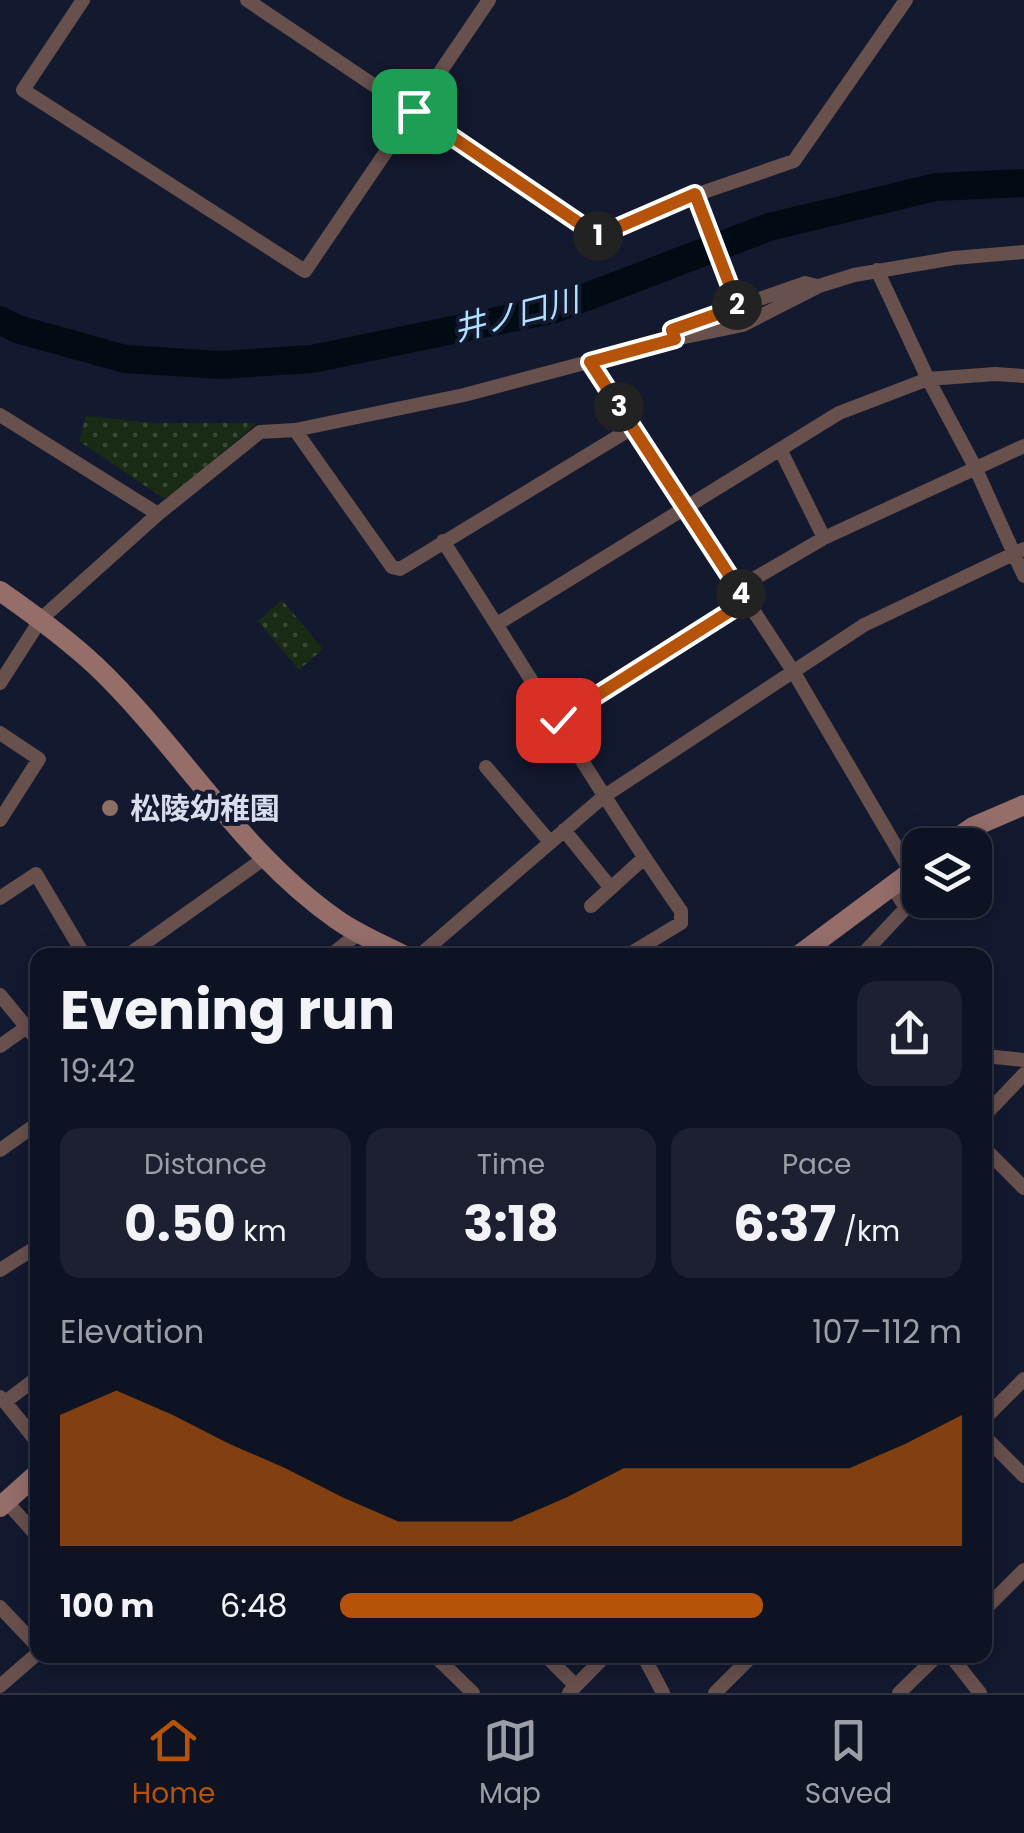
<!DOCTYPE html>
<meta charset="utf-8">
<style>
body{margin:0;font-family:Poppins,"Noto Sans JP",sans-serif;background:#1c2030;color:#f1f3f6;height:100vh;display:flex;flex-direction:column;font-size:38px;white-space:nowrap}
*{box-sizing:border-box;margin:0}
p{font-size:32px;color:#9b9ea6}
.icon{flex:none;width:55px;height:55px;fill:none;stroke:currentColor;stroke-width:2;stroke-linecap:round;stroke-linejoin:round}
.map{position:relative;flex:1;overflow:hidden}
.drawer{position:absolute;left:30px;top:948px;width:962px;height:715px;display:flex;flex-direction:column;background:#0e1323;border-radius:20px;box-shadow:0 5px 25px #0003,0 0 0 2px #2e3241}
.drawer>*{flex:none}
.buttons{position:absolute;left:902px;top:828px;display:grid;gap:20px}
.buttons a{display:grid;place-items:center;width:90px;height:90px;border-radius:20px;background:#0e1323;box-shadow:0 5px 25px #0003,0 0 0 2px #2e3241;font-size:50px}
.pin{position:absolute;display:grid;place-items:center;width:85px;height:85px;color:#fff;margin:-42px;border-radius:20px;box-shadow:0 5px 15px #0006}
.km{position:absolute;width:50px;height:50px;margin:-25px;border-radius:50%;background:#222;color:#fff;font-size:28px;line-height:50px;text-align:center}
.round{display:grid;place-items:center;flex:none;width:105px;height:105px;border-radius:20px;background:#1c2030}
.headline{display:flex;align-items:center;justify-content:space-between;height:170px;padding:0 30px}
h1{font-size:55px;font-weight:700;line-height:75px}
.metrics{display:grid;grid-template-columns:repeat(3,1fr);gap:15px;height:170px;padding:10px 30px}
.metrics div{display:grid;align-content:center;border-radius:20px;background:#1c2030;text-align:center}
.metrics b{font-size:50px;font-weight:700}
.metrics small{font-size:28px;font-weight:400}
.metrics p{font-size:28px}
.chart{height:280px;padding:20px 30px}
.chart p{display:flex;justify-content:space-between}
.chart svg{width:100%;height:180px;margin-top:10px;fill:#b45309;opacity:.7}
ul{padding:0 30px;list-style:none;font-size:32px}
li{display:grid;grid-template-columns:160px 120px 1fr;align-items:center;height:75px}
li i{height:25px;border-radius:12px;background:#b45309}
.tab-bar{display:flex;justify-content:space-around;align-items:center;height:140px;border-top:2px solid #2e3241;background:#0e1323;font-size:28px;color:#9b9ea6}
.tab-bar a{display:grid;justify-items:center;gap:5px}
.tab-bar .selected{color:#b45309}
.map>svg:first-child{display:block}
</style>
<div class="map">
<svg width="1024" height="1693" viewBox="0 0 1024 1693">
<defs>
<pattern id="park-dots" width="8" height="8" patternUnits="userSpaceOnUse" patternTransform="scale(2.5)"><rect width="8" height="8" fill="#192b14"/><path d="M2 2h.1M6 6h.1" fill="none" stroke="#3a4936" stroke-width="1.8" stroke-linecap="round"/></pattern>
</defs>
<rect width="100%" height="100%" fill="#13192f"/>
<path fill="url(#park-dots)" d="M86,416l69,7h102l-86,74 -8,1 -84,-57z
M282,600l41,49 -24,21 -41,-49z"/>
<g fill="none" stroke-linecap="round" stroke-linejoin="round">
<path stroke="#000b13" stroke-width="28" d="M0,320l17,9 108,30 96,6 91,-6 243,-50 214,-82 167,-40 88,-4"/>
<path stroke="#68504d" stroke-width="14" d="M83,0l-60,90 282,181 184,-271
M247,0l351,236 97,-41 99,-34 112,-161
M695,195l43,112
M877,270l51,109 47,88 49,109
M675,339l-4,-9 134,-47 12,3
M590,362l203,309 118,201
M0,415l158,99
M295,430l97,137 8,2 232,-141
M780,449l44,89
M443,541c80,123 154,249 238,370v12l-53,32
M738,588l86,-50 200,-92
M497,624l342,-211 89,-34 67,-5 29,2
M0,683l41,-64 117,-105 102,-82 35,-2 169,-35 211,-56 68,-14 76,-39 35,-11 100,-17 70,-6
M558,720l188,-119
M0,733l39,26 -39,61
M486,767l64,75
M564,830l46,57
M0,898l36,-24 48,81
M591,906l53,-48
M128,955l137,-97
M331,955l28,-22
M420,955l183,-158 261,-172 160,-76
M862,955l44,-47 -14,-22
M0,995l38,46
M0,1046l38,-27
M985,1056l39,4
M985,1115l39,-41
M985,1149l39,39
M0,1150l38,-27
M0,1270l38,-24
M0,1397l5,5 33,-25
M5,1402l33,41
M985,1418l39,-39
M985,1437l39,39
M6,1501l32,36
M0,1607l38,40
M985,1609l39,-39
M434,1655l39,38
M545,1655l31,31
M643,1655l20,38
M950,1655l30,38
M0,1686l38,-33
M569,1693l37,-38
M715,1693l38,-38
M899,1693l39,-38"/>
<path stroke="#956e6a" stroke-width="20" d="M0,591c33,23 66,47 96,75 84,80 144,186 240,253 21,15 45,25 67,36
M947,845l26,-18 51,-22
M799,955l121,-90
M0,1507l38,-34"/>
</g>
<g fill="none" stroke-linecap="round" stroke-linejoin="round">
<defs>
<path id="route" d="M414,111l184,125 97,-42 43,113 -66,23 3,9 -85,23 156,239 -188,119"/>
</defs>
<use href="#route" stroke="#fff" stroke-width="20"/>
<use href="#route" stroke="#b45309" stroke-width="12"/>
</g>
<circle fill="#8d6e63" stroke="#13192f" stroke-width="4" cx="110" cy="808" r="10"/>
<g text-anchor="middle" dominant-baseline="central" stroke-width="8" stroke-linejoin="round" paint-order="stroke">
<g font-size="30" font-weight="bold" fill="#d7ddec" stroke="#13192f" text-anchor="start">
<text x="130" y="808">松陵幼稚園</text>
</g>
<g font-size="32" font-style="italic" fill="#b1e0fd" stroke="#13192f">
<text transform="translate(516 314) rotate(-14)">井ノ口川</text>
</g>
</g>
</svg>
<div class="buttons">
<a><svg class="icon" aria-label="layers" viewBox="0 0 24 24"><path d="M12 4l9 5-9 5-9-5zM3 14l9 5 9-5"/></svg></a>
</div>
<div class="pin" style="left:414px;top:111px;background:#1e9e55"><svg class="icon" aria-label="arrive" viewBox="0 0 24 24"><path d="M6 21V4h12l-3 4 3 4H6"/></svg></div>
<div class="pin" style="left:558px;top:720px;background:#d93025"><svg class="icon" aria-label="check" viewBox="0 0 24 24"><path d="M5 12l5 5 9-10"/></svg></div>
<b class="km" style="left:598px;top:236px">1</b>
<b class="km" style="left:737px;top:305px">2</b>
<b class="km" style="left:619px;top:407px">3</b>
<b class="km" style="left:741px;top:594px">4</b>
<section class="drawer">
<div class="headline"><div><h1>Evening run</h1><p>19:42</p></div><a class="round"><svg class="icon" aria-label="share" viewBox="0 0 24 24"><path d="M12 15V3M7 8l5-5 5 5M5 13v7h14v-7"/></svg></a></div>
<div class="metrics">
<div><p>Distance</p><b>0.50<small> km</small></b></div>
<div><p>Time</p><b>3:18</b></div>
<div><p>Pace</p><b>6:37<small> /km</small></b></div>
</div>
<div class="chart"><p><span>Elevation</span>107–112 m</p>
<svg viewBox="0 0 160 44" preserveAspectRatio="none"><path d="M0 44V12L10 6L20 12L30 19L40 25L50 32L60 38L70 38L80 38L90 32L100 25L110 25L120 25L130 25L140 25L150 19L160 12V44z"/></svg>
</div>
<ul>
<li><b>100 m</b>6:48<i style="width:68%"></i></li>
</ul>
</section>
</div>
<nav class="tab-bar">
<a class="selected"><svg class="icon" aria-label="home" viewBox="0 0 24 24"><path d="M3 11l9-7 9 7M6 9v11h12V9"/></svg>Home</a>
<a><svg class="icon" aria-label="map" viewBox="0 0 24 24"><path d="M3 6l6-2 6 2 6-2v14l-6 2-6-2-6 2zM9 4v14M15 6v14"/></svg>Map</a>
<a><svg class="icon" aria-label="saved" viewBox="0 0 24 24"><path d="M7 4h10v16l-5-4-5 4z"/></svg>Saved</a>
</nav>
